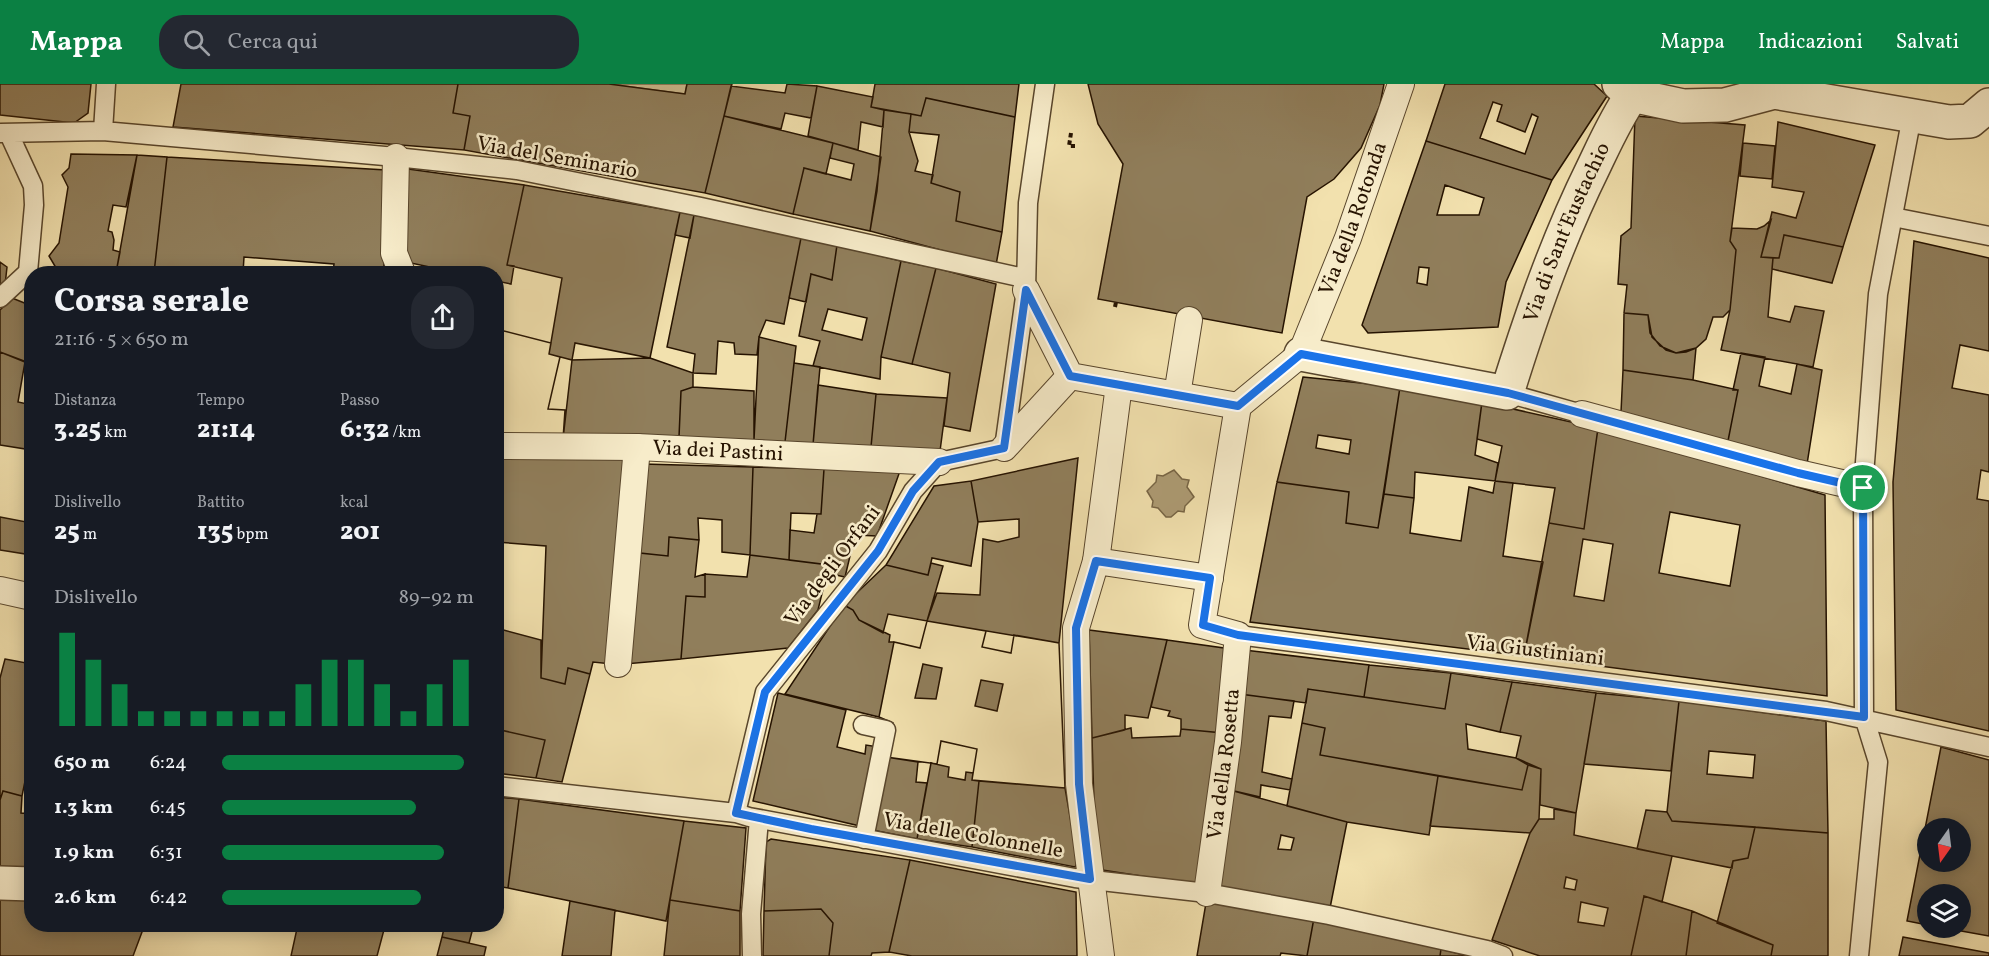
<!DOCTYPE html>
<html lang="it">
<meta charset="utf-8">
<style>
body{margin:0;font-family:Vollkorn,serif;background:#242831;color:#f1f3f6;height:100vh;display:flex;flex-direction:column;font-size:22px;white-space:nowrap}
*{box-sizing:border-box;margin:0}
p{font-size:20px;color:#9ea1a6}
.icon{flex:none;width:33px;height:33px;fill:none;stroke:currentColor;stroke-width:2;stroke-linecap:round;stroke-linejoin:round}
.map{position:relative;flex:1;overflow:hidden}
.panel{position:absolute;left:24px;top:182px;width:480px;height:666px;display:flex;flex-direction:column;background:#171b24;border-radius:24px;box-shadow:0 3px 15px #0003}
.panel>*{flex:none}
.needle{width:39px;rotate:194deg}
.buttons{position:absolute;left:1917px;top:734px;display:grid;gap:12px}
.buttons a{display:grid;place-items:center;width:54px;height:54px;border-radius:50%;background:#171b24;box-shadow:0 3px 15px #0003;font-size:30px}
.pin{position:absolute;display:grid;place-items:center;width:51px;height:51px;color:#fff;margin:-26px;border:3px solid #fff;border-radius:50%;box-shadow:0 2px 6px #0007}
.round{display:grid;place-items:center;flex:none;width:63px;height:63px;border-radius:24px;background:#242831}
.headline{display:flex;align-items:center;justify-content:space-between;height:102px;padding:0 30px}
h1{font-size:33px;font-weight:800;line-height:45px}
.figures{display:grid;grid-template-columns:repeat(3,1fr);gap:9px;height:102px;padding:6px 30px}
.figures div{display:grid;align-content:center}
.figures b{font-size:26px;font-weight:800}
.figures small{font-size:16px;font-weight:400}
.figures p{font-size:16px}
.chart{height:168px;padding:12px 30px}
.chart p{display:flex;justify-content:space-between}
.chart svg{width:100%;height:108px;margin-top:6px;stroke:#0b8043;stroke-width:6}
ul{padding:0 30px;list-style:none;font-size:20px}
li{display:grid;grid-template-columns:96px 72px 1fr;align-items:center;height:45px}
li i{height:15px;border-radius:8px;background:#0b8043}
header{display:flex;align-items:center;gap:36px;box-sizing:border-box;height:84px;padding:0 30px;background:#0b8043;color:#fff}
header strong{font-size:28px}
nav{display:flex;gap:33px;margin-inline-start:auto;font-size:21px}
.search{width:420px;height:54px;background:#242831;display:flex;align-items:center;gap:15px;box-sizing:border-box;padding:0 21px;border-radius:24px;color:#9ea1a6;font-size:22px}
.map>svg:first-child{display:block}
</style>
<header>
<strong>Mappa</strong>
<div class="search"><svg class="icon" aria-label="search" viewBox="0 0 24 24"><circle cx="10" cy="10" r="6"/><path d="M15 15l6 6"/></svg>Cerca qui</div>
<nav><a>Mappa</a><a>Indicazioni</a><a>Salvati</a></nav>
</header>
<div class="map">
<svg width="1989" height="872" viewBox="0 0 1989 872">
<rect width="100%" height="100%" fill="#f2e1ae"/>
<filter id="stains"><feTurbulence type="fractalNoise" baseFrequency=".00333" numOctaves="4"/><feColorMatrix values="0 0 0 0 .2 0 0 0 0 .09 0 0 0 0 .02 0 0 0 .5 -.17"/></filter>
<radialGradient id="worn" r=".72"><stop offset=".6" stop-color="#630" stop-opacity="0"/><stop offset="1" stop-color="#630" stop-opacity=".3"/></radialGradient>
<path fill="#cfbe91" stroke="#7a6849" stroke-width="1.5" d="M609,0h78l-2,10z"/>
<path fill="#ad9b73" stroke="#776545" stroke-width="1.5" d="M1174,386l8,9 7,1 -2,7 7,10 -9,9 -1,6 -6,-1 -7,6h-5l-8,-9 -6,-1 1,-6 -6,-10 9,-9 1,-7 6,1z"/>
<path fill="#907e5b" stroke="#261301" stroke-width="1.5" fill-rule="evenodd" d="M0,0h91l-3,29 -14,10 -74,-8z
M181,0h277l-5,29 17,3 -6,34 -291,-23z
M458,0h151l76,10 2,-10h45l-27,109 -241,-43 6,-34 -17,-3z
M787,0l30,2 -6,32 -26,-5 -4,16 -57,-13 7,-30 54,7z
M875,0h144l-4,33 -89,-19 -5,18 -50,-9z
M1088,0h296l-4,21 -19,43 -27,31 -27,18 -25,136 -184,-34 25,-135 -25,-40z
M1445,0h149l13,12 -55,84 -126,-39zM1493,18l9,3 -5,16 28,11 7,-18 6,3 -13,37 -45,-16z
M817,2l56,11 -2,10 13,3 -1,17 -22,-5 -3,28 -50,-14z
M926,14l89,19 -13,115 -46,-11 4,-29 -29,-9 8,-48 -30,-3 2,-18 10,2z
M884,26l27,4 -2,18 9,29 -3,10 18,4 -2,8 29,9 -4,29 46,11 -6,33 -126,-34 7,-40z
M724,32l109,27 -7,31 -22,-6 -11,46 -88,-21z
M1635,32l110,9 -15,116 6,9 -6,60 -7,7h-10l-7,22 -10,9 -10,4 -10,1 -16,-7 -10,-13 -2,-18 -24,-2 3,-28 -9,-1 3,-48 10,-8z
M1778,38l97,23 -32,102 -59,-12 -5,23 -18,-1 11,-45 24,6 8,-26 -32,-5z
M1426,57l126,39 -46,102 -8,45 -130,6 -6,-8zM1445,101l39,13 -5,17h-42zM1419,183l10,1 -2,17 -10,-2z
M833,59l48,14 -11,74 -77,-17 11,-46 47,12 3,-16 -24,-6z
M1743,59l32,3 -3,33 -32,-3z
M71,70l66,1 -11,52 -13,-2 -5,26 4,1 2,8 -1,10 7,2 -4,21h-57l-10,-17 10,-13 9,-56 -6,-12 7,-7z
M137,71l30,2 -13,116h-38z
M167,73l219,13 -2,97 8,2 3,4h-62l1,-9 -90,-7 -1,16h-89z
M408,85l116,16 -17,80 7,1 -3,18 -15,-3v-8h-38l-52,-11z
M524,101l156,27 -30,146 -75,-15 -3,17 -23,-6 13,-76 -55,-13z
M680,128l14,3 -4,23 -15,-3z
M694,131l107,23 -17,86 -18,-4 -7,17 -2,18 -22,-1 -1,-11 -16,-2 -2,33 -23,-1 2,-19 -28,-7z
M1771,136l-10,37 12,1 -5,59 22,5 5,-16 29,5 -11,56 -92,-17 9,-40 6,-60 -6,-9 2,-13 25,1 7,-3z
M1784,151l59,12 -11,36 -60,-14 1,-11h6z
M801,154l36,7 -5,35 -21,-6 -5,28 -17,-4z
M1914,157l75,17v93l-29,-6 -8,43 37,7v77l-8,-2 -4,29 12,2v230l-93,-21 -3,-228z
M837,161l64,16 -20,96 -1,22 -67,-13 7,-25 -21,-5 12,-62 21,6zM828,225l39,9 -5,22 -40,-10z
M901,177l35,7 -24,96 -31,-7z
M0,178l7,5 -2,18 -5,4z
M936,184l60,16 -26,147 -26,-5 6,-53 -38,-9z
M12,214l20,8v58l-32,-12v-42z
M1624,229l24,2 4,22 14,13 10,3 20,-5 -3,32 -70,-10z
M496,245l55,14 -2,11 11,3 -12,52 17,1 -2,29 -67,-1z
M496,245l55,14 -2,11 11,3 -12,52 17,1 -2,29 -67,-1z
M759,253l37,9 -11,96 -31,-2z
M0,268l25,10 -7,40 14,3v45l-32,-5z
M1741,269l24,4 -6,29 32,8 6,-30 25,6 -15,94 -80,-18 11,-56h-5z
M650,274l43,15v14l-12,4 -2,46 -116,2 9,-79z
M794,279l26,4 -7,78 -28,-3z
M1623,286l70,10 45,10 -11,56 -106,-34z
M1303,293l97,10 -22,141 -32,-5 3,-31 -72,-10z
M818,301l58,9 -5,53 -58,-2z
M693,303l61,4v49l-75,-3 2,-46z
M1400,303l82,15 -7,53 23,8 -3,18 -80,-9 -1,26 -30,-4z
M876,310l71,4 -7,53 -69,-4z
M1482,318l116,26 -14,101 -35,-6 6,-35 -60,-7 7,-35 -25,-7z
M1598,344l227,67 2,201 -303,-40 25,-133 35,6zM1670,428l70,13 -10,61 -71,-13zM1583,455l30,5 -9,57 -30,-5z
M1318,351l33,5 -2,14 -33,-6z
M496,372l135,2 -19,206 -19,-2 -3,12 -22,-6 -3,16 -24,-6 5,-132 -50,-4z
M1078,374l-19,185 -132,-22 10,-28 43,2 3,-56 15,3 21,-5v-18l-41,3 -7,-41z
M643,380l110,3 -3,88 -28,-3v-32l-24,-2 1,22 -30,-3 -1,19 -28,-3z
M753,383l71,2 -3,45 -30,-1 -2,47 -39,-5z
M901,384l-24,68 -22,-1 -10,42 -18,-4 2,-8 -40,-5 1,-30 24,3 3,-19h4l3,-45z
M971,397l7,41 -7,44 -39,-8 -4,17 -42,-10 48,-79z
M1495,397l18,2 -10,73 40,6 -19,94 -274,-34 27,-140 72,10 -3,31 32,5 6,-34 30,4 -4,35 51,8 8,-54 24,6z
M0,433l32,6v32l-32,-5z
M669,453l30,3 -4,37 10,-3v23l-19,-1 -5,63 -56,5 15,-111 28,3z
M750,471l79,10 -11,45 -30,38 -107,11 5,-63 19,1v-23l42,3z
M931,479l12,3 -16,55 -39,-7 -5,19 -24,-13 -6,-10 -9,-5 42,-40 42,10z
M844,521l9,5 6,10 31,15 -1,7h5l-15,75 -94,-23z
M927,537l59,10 -4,16 29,6 3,-18 45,8 6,145 -93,-8 5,-31 -36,-8 -4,23 -51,-7 7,-34 -14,-6 15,-75 26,6zM923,580l19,4 -6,31 -21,-1zM981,596l22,4 -6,27 -22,-5z
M927,537l59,10 -4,16 29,6 3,-18 45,8 6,145 -93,-8 5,-31 -36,-8 -4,23 -51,-7 7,-34 -14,-6 15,-75 26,6z
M496,544l45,12v38l24,6 3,-16 22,6 -28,108 -26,-4 9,-38 -49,-11z
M1089,546l78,10 -19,78 -23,-3v15l-33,8z
M1167,556l64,9 -8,84 -42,-4v-10l-13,-3 2,-5 -19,-4z
M1244,566l125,15 -5,32 -56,-8 -2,14 -66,-9z
M5,575l27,5v83l-10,49 -19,-5 -3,9v-122z
M1369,581l82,8 -6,36 -81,-12z
M1451,589l61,9 -12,50 -34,-8 2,25 48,9 12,7 -6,25 -202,-35 5,-27 -23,-5 6,-34 137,20z
M1512,598l84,11 -20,120 -36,-8 1,-36 -25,-11 5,-22 -21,-4z
M778,609l68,17 -9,37 28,7 1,-9 13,2 -19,79 -107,-25z
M1596,609l83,8 -8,70 -87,-7z
M1240,610l54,7 -3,17 -22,-2 -7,56 30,7 -2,11 -29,-5 -1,12 -30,-7z
M1679,617l147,20 2,112 -156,-12 -5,-9zM1709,667l46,4 -2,23 -46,-4z
M1302,639l23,5 -5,27 118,21 -9,59 -82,-13 -60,-16z
M1131,644l1,10 48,-2 1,-7 42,4 -24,152 -103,-16 -4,-131z
M496,645l49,11 -9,38 -40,-5z
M1941,663l48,13v176l-50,-9h21v-33h-32v31l-21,-4zM1928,744h32v33h-32z
M886,673l32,5 -2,20 11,1 -10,56 -45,-9z
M931,679l18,4 -1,10 17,3 1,-8 7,1 -1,7 7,1 -7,66 -55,-8z
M1528,681l13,4 -2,50 -9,14 -100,-7 8,-50 84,14z
M979,697l86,7 13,73 -3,6 -103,-20z
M1230,706l117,32 -17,86 -113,-22z
M3,707l19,5 -1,17 11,1v56l-32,-2v-68z
M496,713l23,2 -11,89 -12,-2z
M519,715l165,22 -18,100 -158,-33z
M1554,725l22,4 -2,22 98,21 -10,46 -18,-6 -13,60h-91l-48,-16 38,-107 9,-14h15zM1566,793l11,3 -2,10 -11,-2zM1581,818l27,6 -4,18 -26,-4z
M1646,726l21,2 5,9 83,6 -7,31 -15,3 -1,7 -95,-19z
M684,737l62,7 -6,83 -70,-11z
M1755,743l73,6v123h-57l2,-11 -56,-22 16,-62 15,-3z
M1281,751l13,3 -3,12 -13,-1z
M771,755l139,21 -21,92 -17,1 -1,3h-42l4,-33 -12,-14 -57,2 2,-69z
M910,776l166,32 1,64h-165l-23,-4z
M0,808l32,1v31h113l-12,32h-133z
M1644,812l48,15 -6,45h-55z
M1207,813l107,21 -7,38 -26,-3 -1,3h-83z
M670,816l70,11v45h-76z
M570,817l45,9 -4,46h-49z
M821,825l12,14 -4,33h-66l1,-45z
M1692,827l81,34 -2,11h-85z
M1314,834l127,31 -1,7h-133z
M298,840h83l4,2 -8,30h-86z
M445,840h29l-5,19 -27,-6z
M442,853l44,10 -2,9h-47z
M1903,853l86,16v3h-90z
M1441,865l27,7h-28z"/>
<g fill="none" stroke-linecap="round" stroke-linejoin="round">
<defs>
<path id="service" d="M103,47l3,-47
M0,49l103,-2 293,26 121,13 184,37 323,71
M1893,133l96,19
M0,214l28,-26 6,-67 -1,-19 -24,-52
M1507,309l75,21
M1238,551l588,76 163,36
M863,641l23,5 -22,109
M496,702l240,27 13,4 326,61 132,15 122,22 158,35 16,6
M736,729l29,-121 113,-141 35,-60 26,-29 65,-14 22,-158 2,-87 17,-119
M752,872l-1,-42 8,-95
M1859,872l19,-194 -14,-45 -1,-229 15,-194 34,-178"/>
<g id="pedestrian">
<path d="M396,73l-2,96 8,20"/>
<path d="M1026,206l44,86 168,30"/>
<path d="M1177,311l12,-75"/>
<path d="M1582,330l216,59 65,15"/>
<path id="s1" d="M496,362l141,1 302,15"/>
<path d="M1004,364l66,-72"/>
<path d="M1096,477l23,-176"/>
<path d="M0,506l32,7"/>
<path d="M618,580l19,-217"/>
<path id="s2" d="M1207,809l21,-151 10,-107 -36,-10 36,-219 63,-52 47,-116 53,-154"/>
<path d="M1101,872l-22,-172 -3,-156 20,-67 114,17"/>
</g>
<g id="minor">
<path d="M1619,0l13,11 51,11 42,-1 49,-13 175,30 21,-1 19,-16"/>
<path id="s3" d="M1301,270l206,39c24,-77 50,-152 86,-225 12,-25 23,-50 39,-73"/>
<path d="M0,799l32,1"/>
</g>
</defs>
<use href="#service" stroke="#59462c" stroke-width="21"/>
<use href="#pedestrian" stroke="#59462c" stroke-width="28"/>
<use href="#minor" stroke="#59462c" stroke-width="36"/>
<path stroke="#261301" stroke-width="4" stroke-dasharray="4.5 3" stroke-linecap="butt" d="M1071,49l-2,13h6
M1115,223l1,-5"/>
<use href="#service" stroke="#f7ecca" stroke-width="18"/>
<use href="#pedestrian" stroke="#f7ecca" stroke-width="26"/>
<use href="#minor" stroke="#f7ecca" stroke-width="33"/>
</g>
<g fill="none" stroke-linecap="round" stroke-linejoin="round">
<defs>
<path id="route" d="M1026,206l44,86 168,30 63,-52 207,39 290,80 65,15 1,229 -626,-82 -35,-10 7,-47 -114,-17 -20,67 3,156 11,95 -279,-50 -75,-16 29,-121 113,-141 35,-60 26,-29 65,-14z"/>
</defs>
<use href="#route" stroke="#fff" stroke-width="12"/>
<use href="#route" stroke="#1a73e8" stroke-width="8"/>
</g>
<g text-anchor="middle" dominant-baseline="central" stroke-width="5" stroke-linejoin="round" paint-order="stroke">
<g font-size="21" fill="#261301" stroke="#f7ecca">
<text transform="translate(557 74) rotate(10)">Via del Seminario</text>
<text stroke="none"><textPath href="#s2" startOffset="746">Via della Rotonda</textPath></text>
<text stroke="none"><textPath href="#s3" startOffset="381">Via di Sant'Eustachio</textPath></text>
<text stroke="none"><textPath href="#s1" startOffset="222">Via dei Pastini</textPath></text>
<text transform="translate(833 482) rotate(-53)">Via degli Orfani</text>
<text transform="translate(1535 567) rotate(7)">Via Giustiniani</text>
<text stroke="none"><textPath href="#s2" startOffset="130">Via della Rosetta</textPath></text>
<text transform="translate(973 752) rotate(10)">Via delle Colonnelle</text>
</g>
</g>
<rect width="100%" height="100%" filter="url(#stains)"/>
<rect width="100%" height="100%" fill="url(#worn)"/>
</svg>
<div class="buttons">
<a><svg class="needle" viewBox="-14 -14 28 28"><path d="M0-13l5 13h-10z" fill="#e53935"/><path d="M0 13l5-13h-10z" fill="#9ea1a6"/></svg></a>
<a><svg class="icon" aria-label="layers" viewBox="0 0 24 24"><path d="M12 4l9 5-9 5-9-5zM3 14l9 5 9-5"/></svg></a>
</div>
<div class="pin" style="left:1863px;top:404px;background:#1e9e55"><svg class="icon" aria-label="arrive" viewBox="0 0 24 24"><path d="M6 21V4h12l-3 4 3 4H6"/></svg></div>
<section class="panel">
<div class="headline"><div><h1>Corsa serale</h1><p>21:16 · 5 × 650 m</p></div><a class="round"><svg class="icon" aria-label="share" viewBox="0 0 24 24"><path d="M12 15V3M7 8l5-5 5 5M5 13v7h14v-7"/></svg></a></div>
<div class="figures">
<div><p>Distanza</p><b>3.25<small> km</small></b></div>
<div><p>Tempo</p><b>21:14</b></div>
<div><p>Passo</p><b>6:32<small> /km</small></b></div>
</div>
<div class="figures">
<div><p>Dislivello</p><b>25<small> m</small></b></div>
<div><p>Battito</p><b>135<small> bpm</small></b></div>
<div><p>kcal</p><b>201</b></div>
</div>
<div class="chart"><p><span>Dislivello</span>89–92 m</p>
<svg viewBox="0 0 160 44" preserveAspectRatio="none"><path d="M5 44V6M15 44V17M25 44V27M35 44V38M45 44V38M55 44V38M65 44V38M75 44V38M85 44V38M95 44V27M105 44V17M115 44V17M125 44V27M135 44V38M145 44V27M155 44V17"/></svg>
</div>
<ul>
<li><b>650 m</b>6:24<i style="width:96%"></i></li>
<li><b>1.3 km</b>6:45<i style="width:77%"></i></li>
<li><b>1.9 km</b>6:31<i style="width:88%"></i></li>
<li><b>2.6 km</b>6:42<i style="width:79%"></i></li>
</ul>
</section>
</div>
